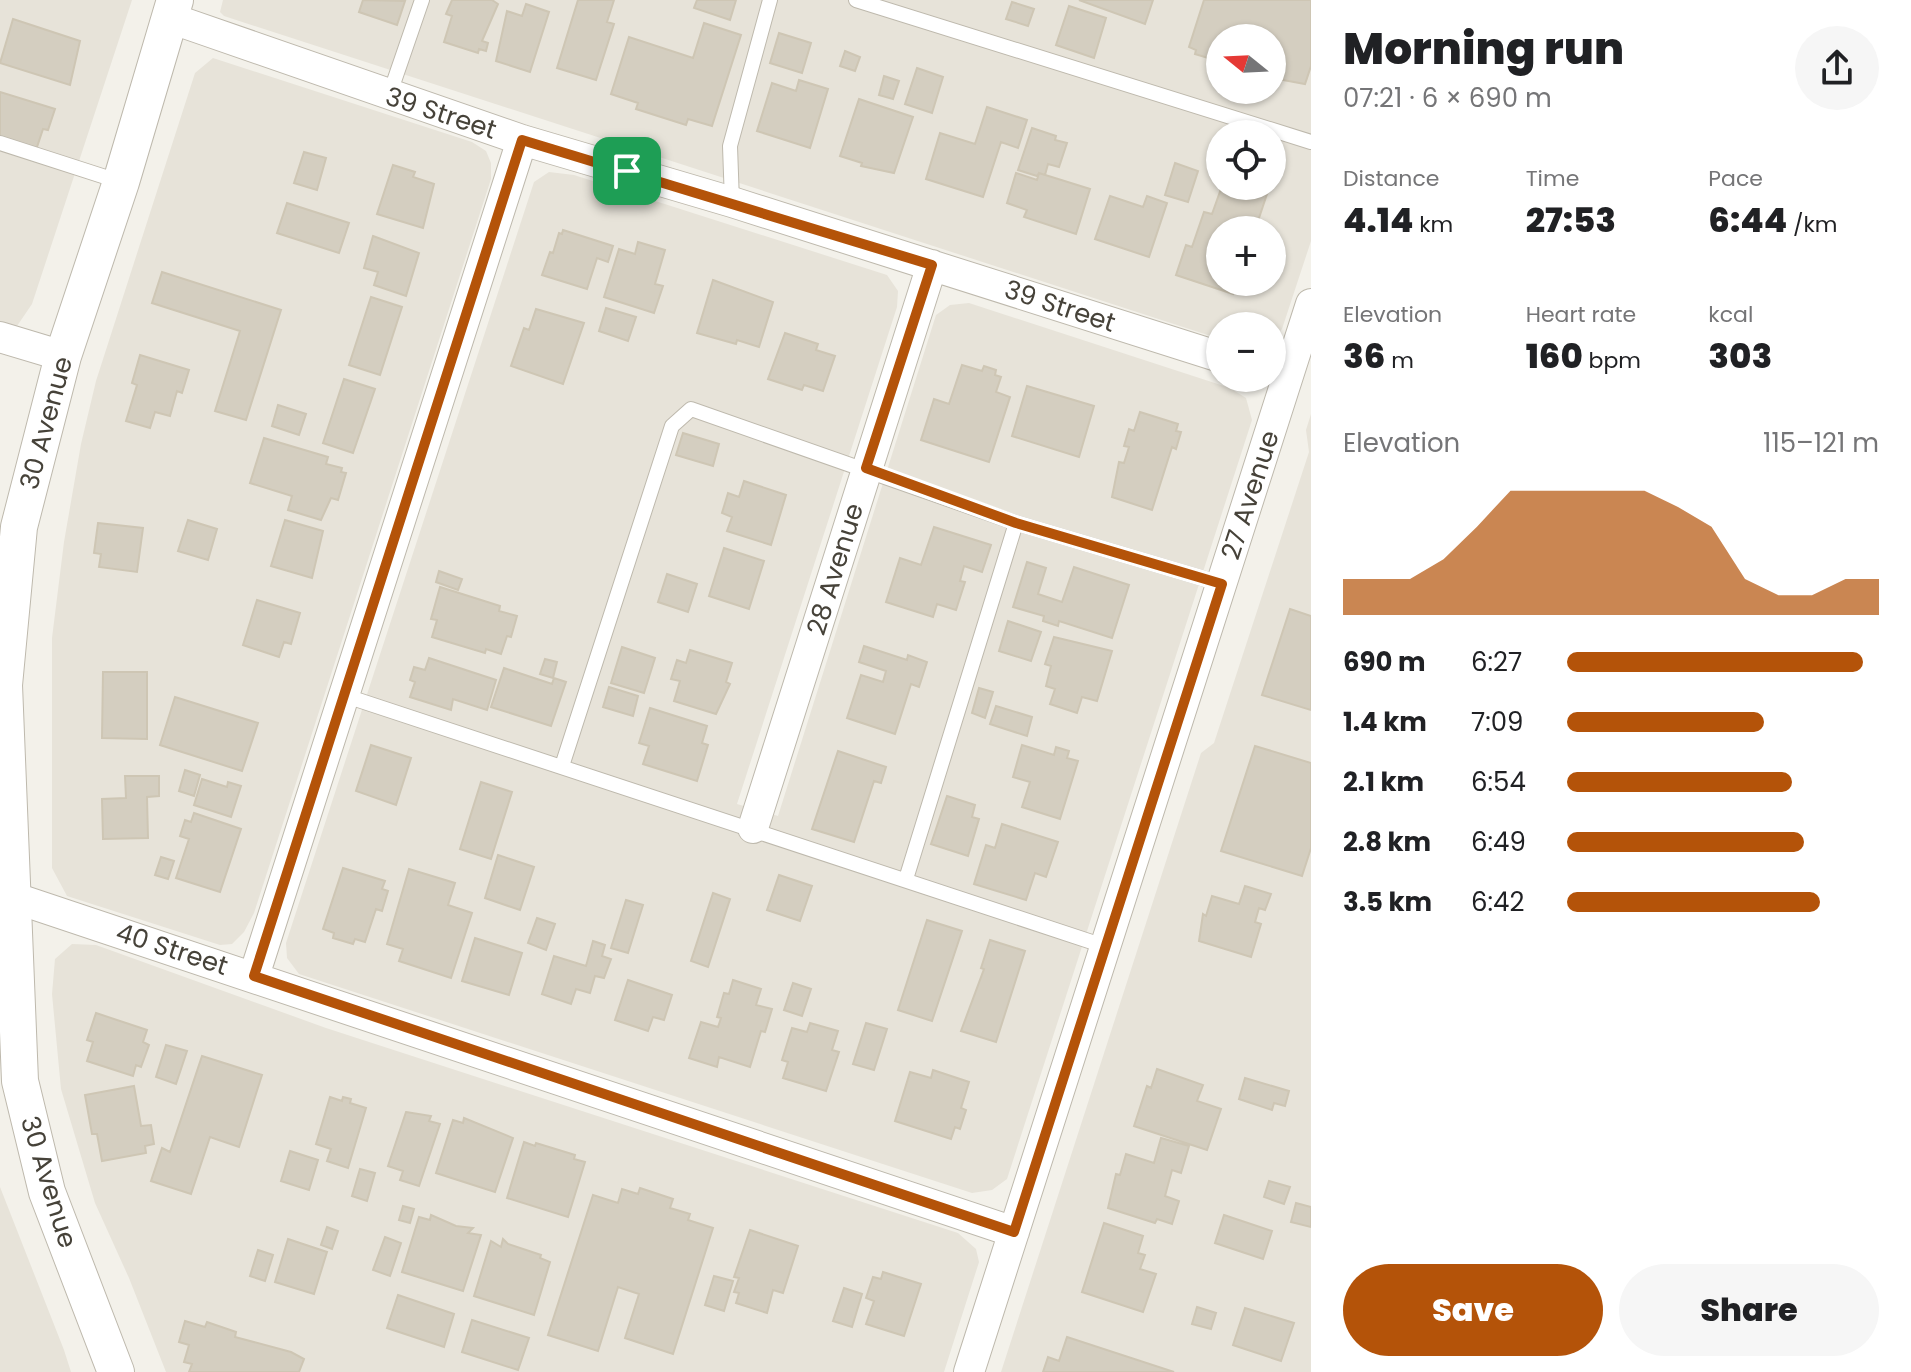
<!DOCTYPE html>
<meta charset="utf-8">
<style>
body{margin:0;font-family:Poppins,sans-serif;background:#f6f6f6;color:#202124;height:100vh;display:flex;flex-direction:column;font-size:30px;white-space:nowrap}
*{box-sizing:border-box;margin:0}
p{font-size:26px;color:#757577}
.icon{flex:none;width:44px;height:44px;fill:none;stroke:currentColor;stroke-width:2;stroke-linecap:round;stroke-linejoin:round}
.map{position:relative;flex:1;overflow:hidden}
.details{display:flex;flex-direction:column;background:#fff;width:600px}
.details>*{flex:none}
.needle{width:52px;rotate:288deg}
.controls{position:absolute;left:1206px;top:24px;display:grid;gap:16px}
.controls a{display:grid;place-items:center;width:80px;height:80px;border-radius:50%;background:#fff;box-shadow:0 2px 6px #0004;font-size:40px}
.pin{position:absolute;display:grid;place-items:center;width:68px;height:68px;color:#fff;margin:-34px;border-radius:16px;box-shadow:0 4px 12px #0006}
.round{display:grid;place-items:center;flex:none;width:84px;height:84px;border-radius:42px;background:#f6f6f6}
.summary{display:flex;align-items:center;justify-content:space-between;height:136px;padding:0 32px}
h1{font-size:44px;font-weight:800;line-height:60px}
.metrics{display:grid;grid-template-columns:repeat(3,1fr);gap:12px;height:136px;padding:8px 32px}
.metrics div{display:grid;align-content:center}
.metrics b{font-size:34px;font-weight:800}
.metrics small{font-size:22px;font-weight:400}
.metrics p{font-size:22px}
.chart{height:224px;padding:16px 32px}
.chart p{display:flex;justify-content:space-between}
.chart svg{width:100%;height:144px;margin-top:8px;fill:#b45309;opacity:.7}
.cta{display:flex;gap:16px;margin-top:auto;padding:16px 32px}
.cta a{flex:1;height:92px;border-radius:48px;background:#b45309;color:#fff;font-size:32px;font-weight:800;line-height:92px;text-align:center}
.cta a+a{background:#f6f6f6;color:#202124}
ul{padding:0 32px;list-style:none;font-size:26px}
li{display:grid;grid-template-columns:128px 96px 1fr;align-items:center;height:60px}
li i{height:20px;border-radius:10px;background:#b45309}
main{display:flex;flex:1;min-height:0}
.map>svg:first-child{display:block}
</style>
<main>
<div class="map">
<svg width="1311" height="1372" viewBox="0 0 1311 1372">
<rect width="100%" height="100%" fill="#f3f1ea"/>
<path fill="#e7e3d9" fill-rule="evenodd" d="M0,0h132l-100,304 -15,22 -17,-5z
M223,0h1088v241l-29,88 -10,11v-14h-52v13l-996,-323 -4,-4zM1220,38h52v52h-52zM1220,134h52v52h-52zM1220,230h52v52h-52z
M213,58l259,84 14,9 5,12v16l-237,734 -10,19 -12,12 -12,1 -153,-49 -15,-28v-230l12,-96 17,-98 15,-63 99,-308z
M549,172l25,3 313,100 11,16 -1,16 -160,497 41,12 158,-501 14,-10 19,-2 261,85 16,10 6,22 -245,759 -15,11 -20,3 -673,-219 -12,-16 -1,-15 248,-761z
M1311,414v958h-310l200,-619 13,-10 95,-291 -3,-22z
M72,944l24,1 230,83 632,205 18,16 3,13 -35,110h-778l-37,-94 -34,-75 -34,-114 -9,-95 3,-35z
M0,1187l64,163 7,22h-71z"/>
<path fill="#d4cec0" stroke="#cec6b4" stroke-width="2" d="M363,0l42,1 -8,24 -38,-13z
M452,0h40l6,4 -16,37 6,2 -2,8 -7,-2 -1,4 -34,-11 8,-26 -6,-2z
M578,0h36l-7,22 7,2 -18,56 -39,-12z
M697,0h39l-6,20 -36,-12z
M1079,0h74l-8,24z
M1204,0h107v66l-6,18 -33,-6v-40h-52l-2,23 -23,-7 1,-4 -7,-3z
M1012,2l22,7 -6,17 -22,-7z
M526,4l23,8 -19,60 -34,-11 11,-50 15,5z
M1069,6l37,12 -12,40 -38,-13z
M13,19l67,22 -10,44 -70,-22z
M704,23l37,12 -29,91 -24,-7 -2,6 -50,-16 2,-6 -27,-9 18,-57 64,21z
M779,33l32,10 -9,30 -32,-10z
M845,51l15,6 -5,14 -15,-5z
M917,68l26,9 -11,36 -27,-9z
M884,76l15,5 -6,18 -14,-4z
M799,80l29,9 -18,59 -53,-17 15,-48 24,8z
M0,92l55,17 -7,21 -5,-1 -7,21 -36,-11z
M859,99l54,18 -19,56 -33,-7 1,-3 -22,-7z
M987,107l40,13 -9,28 -17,-6 -18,55 -57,-18 14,-46 35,11z
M1032,128l24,8 -1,4 12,3 -8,24 -11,-3 -3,11 -6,-2 -2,3 -19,-6z
M304,152l22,6 -9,32 -23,-7z
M1175,163l23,8 -10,31 -23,-7z
M393,165l22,7 -2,5 21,7 -11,44 -46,-14z
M1016,173l21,7 2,-7 51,16 -14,45 -52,-17 3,-7 -20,-7z
M1222,186l47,2 -14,42h-35v52h17l-4,12 -57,-19 10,-30 6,2 12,-35 8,2z
M1110,196l33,11 4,-11 20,7 -18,54 -54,-18z
M287,203l62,20 -10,30 -62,-20z
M563,230l50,16 -5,16 -11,-4 -10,31 -45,-14 8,-23 3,1 6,-20 3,1z
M373,236l46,17 -13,43 -32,-11 4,-13 -14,-4z
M638,242l27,8 -10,34 8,2 -9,27 -50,-16 15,-48 16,5z
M162,272l119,38 -35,110 -31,-9 25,-80 -88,-28z
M713,280l60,22 -14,45 -22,-7 -1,4 -39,-11z
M371,297l31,10 -22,68 -31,-10z
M606,308l30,9 -8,24 -29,-10z
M536,309l48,14 -21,61 -52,-18 13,-38 5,2z
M785,333l33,11 -2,6 19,6 -12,35 -19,-6 -2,5 -34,-11z
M140,355l49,15 -7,23 -5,-2 -7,25 -15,-4 -5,16 -24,-7 11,-36 -5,-2z
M962,365l20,6 2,-5 12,4 -1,5 6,2 -5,15 14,5 -21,65 -68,-22 13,-41 15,5z
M344,379l31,10 -22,64 -30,-10z
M1027,386l67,20 -15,51 -67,-21z
M278,405l28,9 -7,21 -27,-9z
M1140,412l38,12 -2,7 5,1 -5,17 -4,-2 -20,63 -40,-13 7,-35 5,1 5,-16 -5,-1 5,-17 5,2z
M683,433l36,11 -6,22 -37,-11z
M264,438l64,19 -2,7 16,4 -1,4 5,1 -8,27 -7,-2 -10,22 -33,-10 4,-14 -42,-13z
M744,481l42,14 -15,50 -44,-14 5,-14 -10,-4 6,-20 11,4z
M188,520l29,9 -9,31 -30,-9z
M285,520l38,11 -11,47 -41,-12z
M98,523l45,5 -6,44 -38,-5 2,-13 -7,-1z
M934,527l57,18 -9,27 -18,-6 -4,15 5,1 -9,28 -19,-6 -4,13 -47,-15 14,-44 21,7z
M724,548l40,13 -15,48 -40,-13z
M1027,562l19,6 -8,26 24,8 12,-35 55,18 -17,53 -53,-17 -1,5 -15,-5 1,-5 -31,-9z
M439,571l23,8 -4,11 -22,-8z
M667,574l30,10 -9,28 -30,-10z
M440,587l60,19 -1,5 18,5 -6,21 -4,-1 -6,18 -15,-5 -1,4 -53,-16 5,-17 -6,-1z
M257,600l43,13 -9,31 -7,-2 -5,15 -36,-12z
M1290,609l21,7v94l-49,-15z
M1008,621l33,11 -10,29 -32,-10z
M1054,637l58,14 -15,50 -15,-4 -5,16 -27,-9 5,-15 -9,-3 5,-20 -6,-2z
M864,646l43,14 1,-5 19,7 -8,25 -8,-3 -16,50 -48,-16 14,-43 22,7 3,-11 -27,-9z
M622,647l33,11 -11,35 -33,-10z
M690,650l42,13 -6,19 4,2 -14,30 -42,-13 6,-20 -9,-2 6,-19 9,3z
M429,658l67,22 -9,30 -34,-11 -2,11 -41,-13 5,-15 -5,-2 4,-13 11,3z
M545,659l12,3 -4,16 -13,-4z
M504,668l48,16 2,-6 12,4 -15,44 -60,-19z
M103,672h44v67l-45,-1z
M609,687l29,9 -5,20 -30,-9z
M979,688l14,4 -8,26 -13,-5z
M175,697l83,26 -16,48 -82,-26z
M996,706l36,11 -5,19 -37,-12z
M650,708l57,18 -5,17 6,2 -11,36 -54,-17 6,-18 -10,-3z
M371,745l40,13 -15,47 -40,-14z
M1022,745l32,10 2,-8 13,4 -2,7 11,3 -18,58 -38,-12 8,-25 -17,-5z
M1255,746l56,17v85l-9,28 -81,-25z
M838,751l48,16 -5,16 -7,-2 -20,61 -42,-13z
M185,770l15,5 -6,21 -15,-5z
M125,776h34v20l-12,1 1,41 -45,1 -1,-40 24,-1z
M202,779l25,8 1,-5 13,4 -10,31 -37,-12z
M481,782l31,10 -21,67 -31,-10z
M947,796l28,9 -3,12 7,2 -11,37 -37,-12z
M194,813l47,16 -21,63 -44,-14 13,-39 -9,-3 5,-16 6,2z
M1002,824l56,18 -12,35 -11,-4 -9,27 -52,-16 12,-39 9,3z
M498,855l36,12 -14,43 -35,-12z
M161,857l13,4 -6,18 -13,-4z
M343,868l42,13 -3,8 6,2 -6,20 -6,-2 -11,33 -10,-3 -2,5 -20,-6 1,-5 -11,-4z
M409,869l46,14 -7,22 24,8 -21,65 -52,-17 4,-12 -16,-5z
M779,875l33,11 -12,35 -33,-11z
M1245,886l26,8 -6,16 -6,-2 -4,14 6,2 -10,33 -52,-16 4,-27 3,2 6,-20 27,8z
M713,893l17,6 -22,68 -17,-6z
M626,900l17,5 -15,48 -17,-5z
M537,918l18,6 -9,26 -18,-7z
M927,920l35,11 -30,90 -34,-11z
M475,938l47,15 -13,42 -47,-14z
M990,940l35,11 -29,91 -35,-11 23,-62 -3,-1z
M593,941l12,4 -3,11 9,3 -7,19 -9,-2 -5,17 -14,-4 -5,15 -29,-10 12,-38 32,10z
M628,980l44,15 -8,25 -11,-3 -5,14 -33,-11z
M733,980l28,9 -5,16 16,4 -7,23 -4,-1 -11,36 -31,-10 -2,10 -28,-9 12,-36 17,5 3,-9 -4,-1 7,-24 5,1z
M793,983l18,6 -9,27 -18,-6z
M96,1013l51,17 -4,12 6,3 -8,22 -5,-2 -3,11 -46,-15 6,-19 -6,-2z
M810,1023l28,8 -6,19 7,2 -13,39 -43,-13 5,-16 -6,-2 10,-32 15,4z
M866,1023l21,6 -13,41 -21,-6z
M166,1045l21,6 -11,33 -20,-7z
M202,1056l60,19 -23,72 -29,-10 -19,57 -40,-13 11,-33 8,4z
M1157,1069l46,16 -6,16 24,8 -14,41 -73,-24 13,-40 4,2z
M933,1070l36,12 -8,26 5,2 -6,19 -5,-2 -4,12 -56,-18 15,-49 21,6z
M1245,1078l44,13 -4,15 -11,-3 -2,7 -33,-11z
M134,1086l7,40 10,-1 3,19 -9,2 1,7 -44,8 -5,-27h-5l-7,-39z
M330,1097l12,4 1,-4 8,2 -1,4 16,5 -18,60 -21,-7 4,-12 -15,-5z
M406,1112l25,4 -2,5 11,3 -21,62 -19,-6 3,-9 -15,-5z
M464,1118l49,20 -18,54 -59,-19 17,-53 10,3z
M1161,1138l28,8 -8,27 -9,-3 -7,26 14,5 -7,23 -15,-5 -2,4 -47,-15 8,-34 4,1 6,-21 28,9z
M524,1142l11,4 1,-3 39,12 -1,4 11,3 -17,55 -61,-19z
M290,1151l28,9 -9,30 -28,-9z
M360,1169l15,4 -8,28 -15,-5z
M1269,1181l21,6 -6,17 -20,-7z
M640,1188l33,11 -3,9 20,6 -2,6 25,8 -40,126 -48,-16 14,-44 -21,-7 -20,64 -50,-16 45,-140 25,8 4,-14 16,5z
M1296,1203l15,4v20l-20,-5z
M403,1206l11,3 -4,14 -11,-3z
M431,1215l25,11 17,2 -5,5 13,2 -18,56 -61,-19 17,-55 11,3z
M1224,1215l48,16 -9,28 -48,-16z
M1104,1223l39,13 -5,17 7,2 -5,14 16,5 -13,38 -61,-20z
M327,1227l11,4 -6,18 -11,-4z
M750,1230l48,16 -15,47 -10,-3 -6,23 -31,-10 3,-10 -5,-1 5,-14 -5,-1z
M385,1237l16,6 -11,33 -17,-6z
M288,1239l39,13 -13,42 -39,-12z
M503,1239l5,5 33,11 -1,3 10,4 -16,53 -60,-19 17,-55 10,6z
M258,1250l15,5 -8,26 -15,-5z
M883,1272l38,12 -17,52 -38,-12 8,-23 -8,-3 7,-21 8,2z
M714,1276l19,5 -9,30 -19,-6z
M844,1288l18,6 -10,33 -19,-6z
M398,1295l56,19 -10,33 -57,-19z
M1197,1307l19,6 -5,16 -19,-5z
M1245,1308l49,15 -13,38 -48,-16z
M472,1320l57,18 -11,32 -56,-18z
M185,1321l20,6 2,-5 29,10 -1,5 56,15 13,7 -5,13h-110l3,-8 -8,-2 5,-17 -10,-3z
M1067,1337l107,35h-131l5,-15 11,4z"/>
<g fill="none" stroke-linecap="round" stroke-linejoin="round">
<defs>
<path id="service" d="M856,0l455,142
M389,96l33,-96
M0,143l121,39
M732,202l-2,-56 40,-146
M346,696l758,250
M562,766l110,-340 19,-17 325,114 206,61
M906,879l110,-356"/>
<path id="minor" d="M170,18l352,122 210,62 488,155
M0,337l63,19
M753,828l179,-563
M12,897l1002,335
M254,976l268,-836
M969,1372l342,-1068"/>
<path id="tertiary" d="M116,1372l-69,-180 -27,-111 -16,-396 15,-158 44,-171 58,-174 54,-182"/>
</defs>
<use href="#service" stroke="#beb9ad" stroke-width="16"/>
<use href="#minor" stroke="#beb9ad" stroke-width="32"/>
<use href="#tertiary" stroke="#beb9ad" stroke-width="38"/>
<use href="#service" stroke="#fff" stroke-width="14"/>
<use href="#minor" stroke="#fff" stroke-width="30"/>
<use href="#tertiary" stroke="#fff" stroke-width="36"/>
</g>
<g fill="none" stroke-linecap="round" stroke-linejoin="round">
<defs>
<path id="route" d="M522,140l410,125 -66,203 150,55 206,61 -208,648 -760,-256z"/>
</defs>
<use href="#route" stroke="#fff" stroke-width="16"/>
<use href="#route" stroke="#b45309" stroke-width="10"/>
</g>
<g text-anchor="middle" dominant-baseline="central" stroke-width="6" stroke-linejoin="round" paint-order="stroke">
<g font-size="26" fill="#464239" stroke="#fff">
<text transform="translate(441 113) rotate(18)">39 Street</text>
<text transform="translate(1060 306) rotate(18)">39 Street</text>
<text transform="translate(46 423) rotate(-75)">30 Avenue</text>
<text transform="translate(1250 495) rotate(-72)">27 Avenue</text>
<text transform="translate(835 569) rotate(-73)">28 Avenue</text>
<text transform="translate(172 949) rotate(18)">40 Street</text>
<text transform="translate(49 1182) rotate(73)">30 Avenue</text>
</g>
</g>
</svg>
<div class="controls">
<a><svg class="needle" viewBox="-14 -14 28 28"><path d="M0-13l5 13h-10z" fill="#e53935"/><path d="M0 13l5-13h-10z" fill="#757577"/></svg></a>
<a><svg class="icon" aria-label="locate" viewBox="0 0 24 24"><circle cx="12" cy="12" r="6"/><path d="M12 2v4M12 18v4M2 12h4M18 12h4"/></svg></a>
<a>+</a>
<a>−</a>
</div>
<div class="pin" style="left:627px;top:171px;background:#1e9e55"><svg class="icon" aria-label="arrive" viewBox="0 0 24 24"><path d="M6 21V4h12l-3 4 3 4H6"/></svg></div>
</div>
<section class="details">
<div class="summary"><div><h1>Morning run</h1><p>07:21 · 6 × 690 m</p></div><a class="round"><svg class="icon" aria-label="share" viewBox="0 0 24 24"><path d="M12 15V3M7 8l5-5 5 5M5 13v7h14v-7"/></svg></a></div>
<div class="metrics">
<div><p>Distance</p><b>4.14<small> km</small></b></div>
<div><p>Time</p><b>27:53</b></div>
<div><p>Pace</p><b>6:44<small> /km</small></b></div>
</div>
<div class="metrics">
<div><p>Elevation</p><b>36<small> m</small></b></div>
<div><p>Heart rate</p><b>160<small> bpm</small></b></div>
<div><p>kcal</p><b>303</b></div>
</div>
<div class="chart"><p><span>Elevation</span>115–121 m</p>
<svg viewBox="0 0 160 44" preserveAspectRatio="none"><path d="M0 44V33L10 33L20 33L30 27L40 17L50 6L60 6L70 6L80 6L90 6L100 11L110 17L120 33L130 38L140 38L150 33L160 33V44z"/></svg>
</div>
<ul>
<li><b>690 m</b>6:27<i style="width:95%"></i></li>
<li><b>1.4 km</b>7:09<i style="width:63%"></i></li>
<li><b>2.1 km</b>6:54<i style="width:72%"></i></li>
<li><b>2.8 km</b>6:49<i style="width:76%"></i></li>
<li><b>3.5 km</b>6:42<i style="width:81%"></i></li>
</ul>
<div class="cta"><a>Save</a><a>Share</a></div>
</section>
</main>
